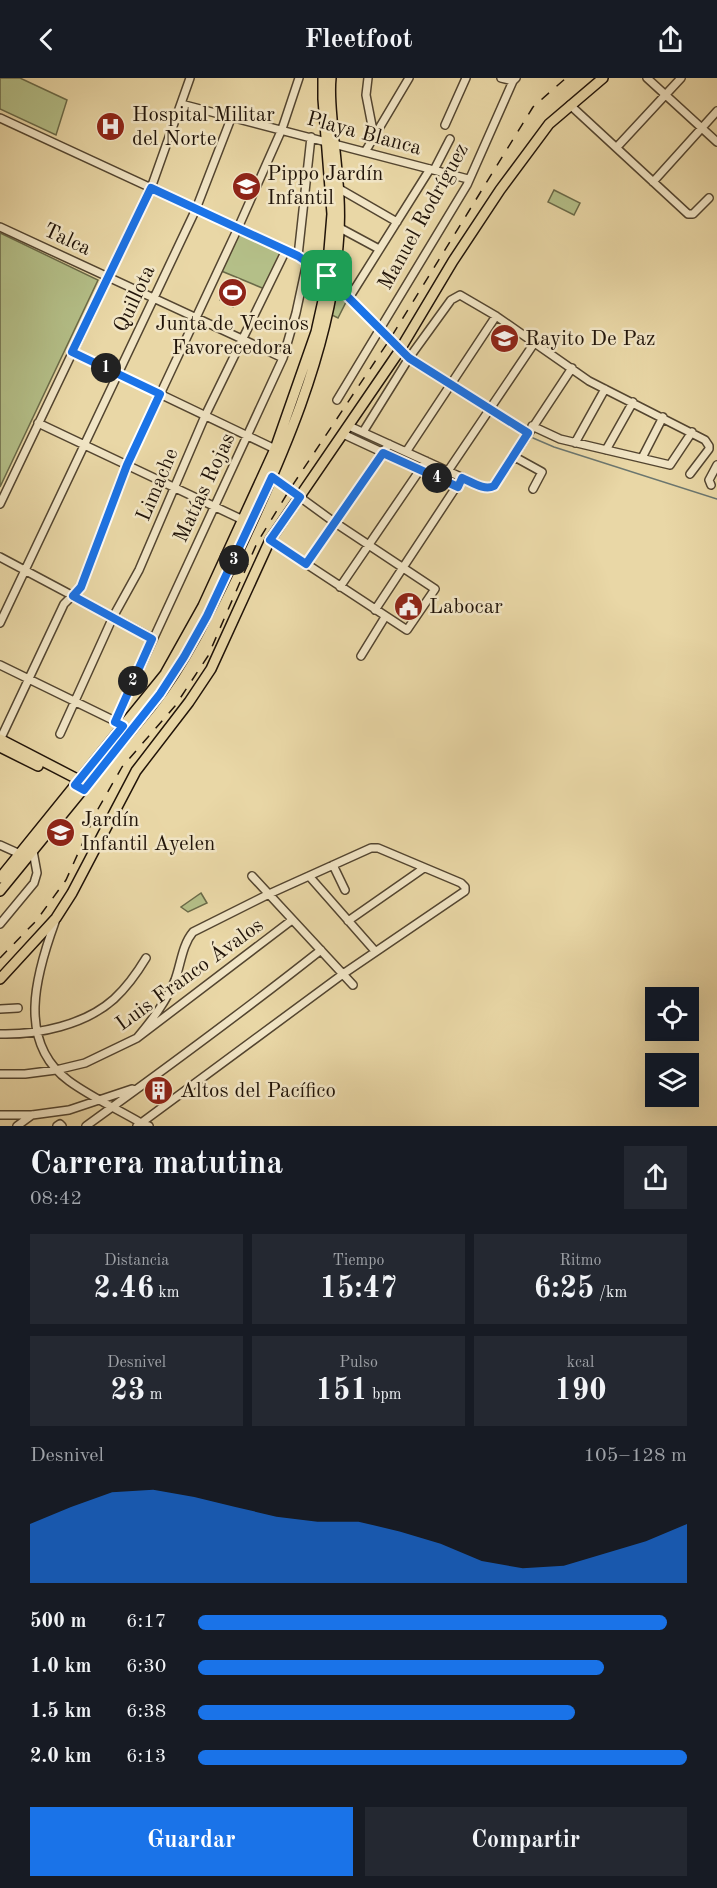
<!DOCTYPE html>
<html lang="es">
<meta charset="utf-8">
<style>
body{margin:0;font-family:"Old Standard TT",serif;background:#242831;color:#f1f3f6;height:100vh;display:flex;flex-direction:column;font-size:22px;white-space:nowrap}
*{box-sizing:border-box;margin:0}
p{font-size:20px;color:#9ea1a6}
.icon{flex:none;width:33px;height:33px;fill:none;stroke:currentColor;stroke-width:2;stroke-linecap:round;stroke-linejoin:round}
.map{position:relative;height:1048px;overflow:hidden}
.sheet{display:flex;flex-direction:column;background:#171b24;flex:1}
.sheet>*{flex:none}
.tools{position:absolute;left:645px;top:909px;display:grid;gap:12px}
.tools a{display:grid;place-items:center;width:54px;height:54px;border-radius:0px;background:#171b24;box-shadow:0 6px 24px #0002;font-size:30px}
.pin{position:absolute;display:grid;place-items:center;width:51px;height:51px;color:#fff;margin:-26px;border-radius:12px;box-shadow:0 3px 9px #0006}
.km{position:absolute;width:30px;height:30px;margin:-15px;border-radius:50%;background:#222;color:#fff;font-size:16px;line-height:30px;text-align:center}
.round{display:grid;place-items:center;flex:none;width:63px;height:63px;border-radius:0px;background:#242831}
.overview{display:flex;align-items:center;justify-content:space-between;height:102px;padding:0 30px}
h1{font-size:33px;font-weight:700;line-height:45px}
.metrics{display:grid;grid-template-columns:repeat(3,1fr);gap:9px;height:102px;padding:6px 30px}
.metrics div{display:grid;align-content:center;border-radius:0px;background:#242831;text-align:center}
.metrics b{font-size:30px;font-weight:700}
.metrics small{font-size:16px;font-weight:400}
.metrics p{font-size:16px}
.chart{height:168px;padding:12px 30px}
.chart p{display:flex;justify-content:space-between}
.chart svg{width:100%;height:108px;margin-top:6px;fill:#1a73e8;opacity:.7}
.button{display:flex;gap:12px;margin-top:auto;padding:12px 30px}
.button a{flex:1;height:69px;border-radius:0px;background:#1a73e8;color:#fff;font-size:24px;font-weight:700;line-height:69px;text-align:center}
.button a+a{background:#242831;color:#f1f3f6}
ul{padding:0 30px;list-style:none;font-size:20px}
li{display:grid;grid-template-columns:96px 72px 1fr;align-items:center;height:45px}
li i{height:15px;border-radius:8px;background:#1a73e8}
header{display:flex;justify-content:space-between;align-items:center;height:78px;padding:0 30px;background:#171b24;font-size:27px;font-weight:700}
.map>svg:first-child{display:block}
</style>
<header><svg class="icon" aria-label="back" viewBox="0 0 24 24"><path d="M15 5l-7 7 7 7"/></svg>Fleetfoot<svg class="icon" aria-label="share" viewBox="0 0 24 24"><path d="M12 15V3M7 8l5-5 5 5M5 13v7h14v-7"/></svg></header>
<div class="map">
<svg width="717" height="1048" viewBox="0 0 717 1048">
<rect width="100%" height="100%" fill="#e9d7a6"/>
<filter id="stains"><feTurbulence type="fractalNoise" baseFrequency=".00333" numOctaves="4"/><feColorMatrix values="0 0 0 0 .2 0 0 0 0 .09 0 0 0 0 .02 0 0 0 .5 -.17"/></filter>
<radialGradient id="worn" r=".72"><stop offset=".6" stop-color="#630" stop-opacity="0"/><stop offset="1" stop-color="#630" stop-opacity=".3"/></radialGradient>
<path fill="#b4bf88" stroke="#6a6a48" stroke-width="1.5" d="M0,0h20l47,22 -11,35 -56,-26z
M554,112l26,13 -6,12 -26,-13z
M238,150l48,22 -19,40 -48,-20z
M0,155l98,47 -98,207z
M231,201l13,6 -11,22 -13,-7z
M339,216l7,8 -8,16 -6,-3 4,-19z
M201,815l6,10 -19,9 -7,-5z"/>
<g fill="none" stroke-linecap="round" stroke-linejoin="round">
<path stroke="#6b766f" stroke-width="1.5" d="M533,360l21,9 163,52"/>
<defs>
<path id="minor" d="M368,0l-2,17 8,41
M501,0l12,3
M647,0l70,64
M181,26l287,75
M570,27l118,109h5l16,-16
M0,40l298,138 29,20 82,82 119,75
M445,47l21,-47
M617,69l64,-69
M365,74l44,-74
M434,92l16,-31
M653,104l64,-71
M338,110l59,34
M0,149l283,131
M340,150l39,21
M298,178l13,-119
M349,220l81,-129
M72,274l203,97
M337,322l130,-215 46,-104 3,-3
M38,345l205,97
M349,348l136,62 9,-2 78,-118
M532,348l28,13 110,26 22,-33
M363,354l46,-74 42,-58 9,-5 36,21 93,65 116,59 4,6v3l-19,25
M343,356l114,53
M575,365l30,-54
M606,372l27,-48
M406,374l90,-136
M513,378l29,16 -9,17
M642,380l21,-41
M448,393l87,-129
M711,407l-2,-5 8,-15
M0,426l151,-316 39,-110
M270,462l137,90 28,-41 -101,-67 -63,-46
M0,479l152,81
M306,486l83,-120
M340,509l86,-126
M375,532l87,-132
M0,545l196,-414 36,-93
M361,578l24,-39
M0,587l119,58
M115,644l168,-364 13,-45 11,-51
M60,656l53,-117 26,-47 66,-154 81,-166
M0,662l64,-136 17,-17 46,-122 111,-237 44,-99 17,-51
M0,767l20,9
M333,787l12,25
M252,798l101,109
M309,798l66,75
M348,843l76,-53
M55,844c-19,52 -39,120 14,159 22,16 48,28 72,42l8,3
M0,846l34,-41 3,-10 -4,-22
M0,931l18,-1
M0,956c38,1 85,-9 114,-35 13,-12 23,-26 32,-41
M137,960c15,-18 29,-36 38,-58 6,-16 7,-35 18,-48l76,-38 102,-46h7l83,35 4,4v4l-122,83 -206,152
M0,996h25l31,-4 29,-7 52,-25 155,-118
M0,1037h32l37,-5 63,-21
M17,1048l15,-11
M57,1048l3,-2 2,2
M86,1048c79,-57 158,-115 235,-176"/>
<path id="major" d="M0,661l83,43
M0,669l38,19
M0,800l165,-204 38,-68 72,-157 41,-117 10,-45 6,-73 -9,-115v-21
M0,813l151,-185c36,-46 60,-98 85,-150 45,-96 93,-203 102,-310 4,-38 -1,-76 -5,-114 -1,-18 -4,-36 -2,-54
M0,901l56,-61 16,-25 64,-122 53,-69 22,-33 59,-129 128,-187 55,-92 47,-71 49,-66 54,-46"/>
</defs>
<use href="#minor" stroke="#534530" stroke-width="10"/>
<use href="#major" stroke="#211409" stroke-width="12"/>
<use href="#minor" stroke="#f1e5c5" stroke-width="7"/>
<use href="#major" stroke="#e9d7a6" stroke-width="9"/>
<path stroke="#211409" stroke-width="1.5" stroke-dasharray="10 10" stroke-linecap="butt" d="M0,880l36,-37 30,-41 32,-71 24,-42 53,-61 33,-50 49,-113 33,-54 100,-150 143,-232 33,-29"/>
</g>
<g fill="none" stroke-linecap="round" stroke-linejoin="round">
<defs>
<path id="route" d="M151,110l147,68 29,20 82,82 119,75 -34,53c-10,5 -22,-4 -32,-8l-4,9 -75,-34 -77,111 -36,-24 30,-43 -28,-20 -65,139 -23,41 -24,37 -76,96 -9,-5 48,-59 -8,-4 37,-83 -79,-43 8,-9 46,-122 33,-71 -88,-42z"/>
</defs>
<use href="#route" stroke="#fff" stroke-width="12"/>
<use href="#route" stroke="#1a73e8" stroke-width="8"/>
</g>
<defs>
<symbol id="hospital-disc" viewBox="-11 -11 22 22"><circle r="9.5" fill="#8f2418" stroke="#f1e5c5"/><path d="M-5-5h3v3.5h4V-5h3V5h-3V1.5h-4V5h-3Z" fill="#fff"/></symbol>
<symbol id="school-disc" viewBox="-11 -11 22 22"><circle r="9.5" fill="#8f2418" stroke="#f1e5c5"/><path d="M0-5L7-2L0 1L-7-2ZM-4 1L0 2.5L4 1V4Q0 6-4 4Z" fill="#fff"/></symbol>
<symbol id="stadium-disc" viewBox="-11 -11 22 22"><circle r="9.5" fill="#8f2418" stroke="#f1e5c5"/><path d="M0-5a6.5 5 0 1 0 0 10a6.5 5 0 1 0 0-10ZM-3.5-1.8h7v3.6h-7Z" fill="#fff"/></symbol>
<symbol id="civic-disc" viewBox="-11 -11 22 22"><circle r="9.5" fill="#8f2418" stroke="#f1e5c5"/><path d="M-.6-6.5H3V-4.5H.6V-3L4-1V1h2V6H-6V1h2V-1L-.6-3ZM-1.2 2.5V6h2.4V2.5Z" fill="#fff"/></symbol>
<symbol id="building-disc" viewBox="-11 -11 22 22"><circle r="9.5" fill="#8f2418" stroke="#f1e5c5"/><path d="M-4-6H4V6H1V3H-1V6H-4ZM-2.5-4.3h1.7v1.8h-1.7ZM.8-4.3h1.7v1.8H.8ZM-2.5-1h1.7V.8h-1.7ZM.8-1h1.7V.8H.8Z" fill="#fff"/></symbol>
</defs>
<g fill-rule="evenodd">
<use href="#hospital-disc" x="94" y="32" width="33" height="33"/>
<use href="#school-disc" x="230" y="92" width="33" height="33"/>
<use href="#stadium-disc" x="216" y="198" width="33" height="33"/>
<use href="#school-disc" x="488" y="244" width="33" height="33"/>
<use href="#civic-disc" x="392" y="512" width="33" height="33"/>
<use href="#school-disc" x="44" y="738" width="33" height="33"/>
<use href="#building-disc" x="142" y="996" width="33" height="33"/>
</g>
<g text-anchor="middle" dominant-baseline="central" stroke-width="5" stroke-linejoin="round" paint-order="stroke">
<g font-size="21" fill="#211409" stroke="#f1e5c5" text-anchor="start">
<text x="132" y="37">Hospital Militar<tspan x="132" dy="24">del Norte</tspan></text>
<text x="267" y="96">Pippo Jardín<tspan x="267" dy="24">Infantil</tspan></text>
<text x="232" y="246" text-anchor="middle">Junta de Vecinos<tspan x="232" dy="24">Favorecedora</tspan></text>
<text x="525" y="261">Rayito De Paz</text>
<text x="429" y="529">Labocar</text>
<text x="81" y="742">Jardín<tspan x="81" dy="24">Infantil Ayelen</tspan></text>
<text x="180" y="1013">Altos del Pacífico</text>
</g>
<g font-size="21" fill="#211409" stroke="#f1e5c5">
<text transform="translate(364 56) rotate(15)">Playa Blanca</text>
<text transform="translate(424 139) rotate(-61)">Manuel Rodríguez</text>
<text transform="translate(67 162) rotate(25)">Talca</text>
<text transform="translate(135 221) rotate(-65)">Quillota</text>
<text transform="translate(158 407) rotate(-67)">Limache</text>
<text transform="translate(205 410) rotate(-65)">Matías Rojas</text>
<text transform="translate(190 897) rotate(-36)">Luis Franco Ávalos</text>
</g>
</g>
<rect width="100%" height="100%" filter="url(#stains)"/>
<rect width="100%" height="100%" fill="url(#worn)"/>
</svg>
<div class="tools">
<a><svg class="icon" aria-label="locate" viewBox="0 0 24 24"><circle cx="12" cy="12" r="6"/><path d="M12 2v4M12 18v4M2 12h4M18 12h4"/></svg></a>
<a><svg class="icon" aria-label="layers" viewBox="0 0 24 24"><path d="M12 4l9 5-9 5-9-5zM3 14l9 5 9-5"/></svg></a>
</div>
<div class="pin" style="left:327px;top:198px;background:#1e9e55"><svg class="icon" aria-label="arrive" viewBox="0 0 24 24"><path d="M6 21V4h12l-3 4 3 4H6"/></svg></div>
<b class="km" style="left:106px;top:290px">1</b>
<b class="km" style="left:133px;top:603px">2</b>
<b class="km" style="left:234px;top:482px">3</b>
<b class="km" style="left:437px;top:400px">4</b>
</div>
<section class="sheet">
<div class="overview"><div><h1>Carrera matutina</h1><p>08:42</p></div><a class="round"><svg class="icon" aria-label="share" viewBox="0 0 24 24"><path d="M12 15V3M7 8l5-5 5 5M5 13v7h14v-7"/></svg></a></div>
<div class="metrics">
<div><p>Distancia</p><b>2.46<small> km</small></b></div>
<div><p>Tiempo</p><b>15:47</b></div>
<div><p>Ritmo</p><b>6:25<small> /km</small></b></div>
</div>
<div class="metrics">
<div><p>Desnivel</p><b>23<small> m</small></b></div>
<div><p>Pulso</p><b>151<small> bpm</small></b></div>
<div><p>kcal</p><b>190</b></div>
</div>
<div class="chart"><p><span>Desnivel</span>105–128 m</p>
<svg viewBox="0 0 160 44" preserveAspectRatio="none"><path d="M0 44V20L10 13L20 7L30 6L40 9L50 13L60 17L70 19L80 19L90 23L100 28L110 35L120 38L130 37L140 32L150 27L160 20V44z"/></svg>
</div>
<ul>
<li><b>500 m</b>6:17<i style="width:96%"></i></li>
<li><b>1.0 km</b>6:30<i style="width:83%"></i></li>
<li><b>1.5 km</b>6:38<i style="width:77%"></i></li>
<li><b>2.0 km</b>6:13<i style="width:100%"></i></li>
</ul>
<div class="button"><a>Guardar</a><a>Compartir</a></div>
</section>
